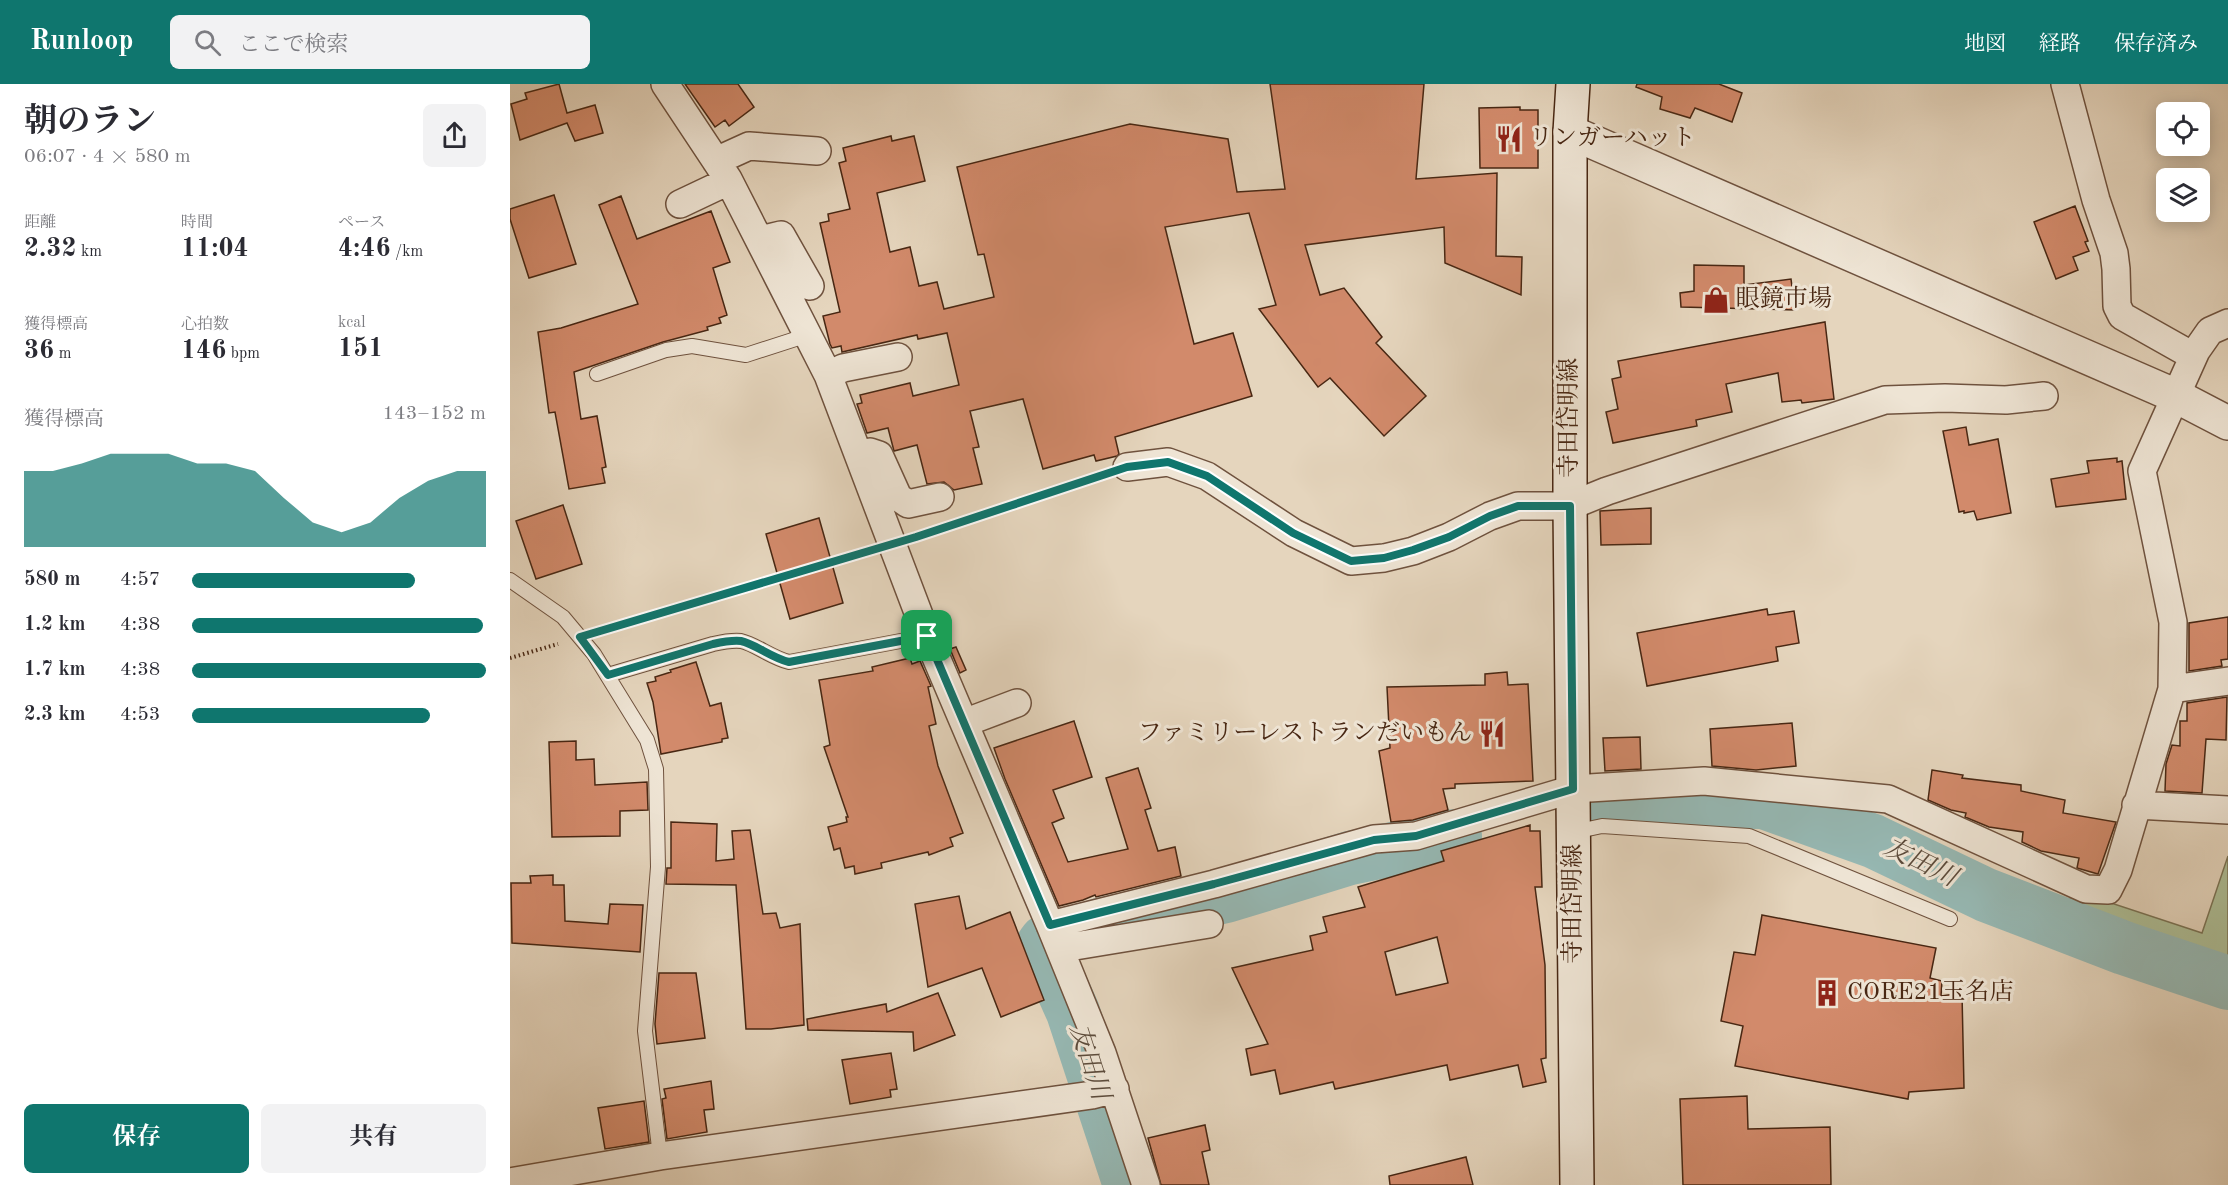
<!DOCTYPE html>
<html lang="ja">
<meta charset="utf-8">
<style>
body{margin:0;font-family:"Old Standard TT","Noto Serif JP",serif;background:#f2f2f3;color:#2b2b33;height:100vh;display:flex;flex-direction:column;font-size:22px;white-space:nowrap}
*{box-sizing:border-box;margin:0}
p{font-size:20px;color:#7c7c81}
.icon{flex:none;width:33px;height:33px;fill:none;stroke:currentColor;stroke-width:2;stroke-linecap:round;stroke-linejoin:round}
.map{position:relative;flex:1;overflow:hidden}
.sheet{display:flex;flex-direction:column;background:#fff;width:510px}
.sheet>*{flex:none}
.tools{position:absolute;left:1646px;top:18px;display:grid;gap:12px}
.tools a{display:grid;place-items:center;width:54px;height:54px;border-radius:9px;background:#fff;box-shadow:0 3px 15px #0003;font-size:30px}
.pin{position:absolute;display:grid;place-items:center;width:51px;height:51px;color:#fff;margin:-26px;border-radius:12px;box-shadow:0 3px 9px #0006}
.round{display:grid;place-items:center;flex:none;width:63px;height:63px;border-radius:9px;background:#f2f2f3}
.summary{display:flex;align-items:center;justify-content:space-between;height:102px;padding:0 24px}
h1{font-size:33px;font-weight:700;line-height:45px}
.stats{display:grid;grid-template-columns:repeat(3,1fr);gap:9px;height:102px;padding:6px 24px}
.stats div{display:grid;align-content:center}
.stats b{font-size:26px;font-weight:700}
.stats small{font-size:16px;font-weight:400}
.stats p{font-size:16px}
.chart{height:168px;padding:12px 24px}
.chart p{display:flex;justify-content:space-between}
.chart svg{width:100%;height:108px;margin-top:6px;fill:#0f766e;opacity:.7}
.action{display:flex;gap:12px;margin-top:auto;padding:12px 24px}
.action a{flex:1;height:69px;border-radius:9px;background:#0f766e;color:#fff;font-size:24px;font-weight:700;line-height:69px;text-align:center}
.action a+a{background:#f2f2f3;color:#2b2b33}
ul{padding:0 24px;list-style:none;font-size:20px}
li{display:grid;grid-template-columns:96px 72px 1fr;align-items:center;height:45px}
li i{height:15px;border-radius:8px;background:#0f766e}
header{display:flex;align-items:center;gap:36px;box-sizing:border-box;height:84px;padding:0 30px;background:#0f766e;color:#fff}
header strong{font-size:28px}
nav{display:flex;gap:33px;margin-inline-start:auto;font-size:21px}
.search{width:420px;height:54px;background:#f2f2f3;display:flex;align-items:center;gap:15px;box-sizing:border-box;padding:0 21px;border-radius:9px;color:#7c7c81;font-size:22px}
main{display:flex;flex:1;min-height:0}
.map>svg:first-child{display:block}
</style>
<header>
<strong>Runloop</strong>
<div class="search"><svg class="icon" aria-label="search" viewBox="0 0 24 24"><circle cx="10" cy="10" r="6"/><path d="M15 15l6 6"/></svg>ここで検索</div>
<nav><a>地図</a><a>経路</a><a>保存済み</a></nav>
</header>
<main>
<section class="sheet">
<div class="summary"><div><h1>朝のラン</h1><p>06:07 · 4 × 580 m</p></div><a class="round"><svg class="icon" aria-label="share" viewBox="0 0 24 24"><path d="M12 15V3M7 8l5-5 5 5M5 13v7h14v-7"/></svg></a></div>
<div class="stats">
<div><p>距離</p><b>2.32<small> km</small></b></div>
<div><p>時間</p><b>11:04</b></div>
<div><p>ペース</p><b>4:46<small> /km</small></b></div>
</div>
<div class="stats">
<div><p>獲得標高</p><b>36<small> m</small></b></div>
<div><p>心拍数</p><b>146<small> bpm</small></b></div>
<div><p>kcal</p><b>151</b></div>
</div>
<div class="chart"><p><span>獲得標高</span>143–152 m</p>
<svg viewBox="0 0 160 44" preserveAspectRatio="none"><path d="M0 44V13L10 13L20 10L30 6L40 6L50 6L60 10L70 10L80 13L90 24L100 34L110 38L120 34L130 24L140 17L150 13L160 13V44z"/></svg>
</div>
<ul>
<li><b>580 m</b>4:57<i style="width:76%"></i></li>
<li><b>1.2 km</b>4:38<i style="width:99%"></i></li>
<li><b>1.7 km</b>4:38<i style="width:100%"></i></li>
<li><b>2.3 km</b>4:53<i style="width:81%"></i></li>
</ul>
<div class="action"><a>保存</a><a>共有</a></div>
</section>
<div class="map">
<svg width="1718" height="1101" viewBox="0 0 1718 1101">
<rect width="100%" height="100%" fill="#e5d5bd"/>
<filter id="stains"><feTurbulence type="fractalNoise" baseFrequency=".00333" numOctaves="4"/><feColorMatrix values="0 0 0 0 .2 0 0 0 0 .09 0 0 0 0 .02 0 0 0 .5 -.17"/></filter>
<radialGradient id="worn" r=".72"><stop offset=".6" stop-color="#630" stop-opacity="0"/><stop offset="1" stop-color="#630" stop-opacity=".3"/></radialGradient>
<path fill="#adbe96" stroke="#7a7254" stroke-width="1.5" d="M1718,772v118l-178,-61 28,-21 124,41z"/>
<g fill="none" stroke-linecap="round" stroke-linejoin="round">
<path stroke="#96b8b3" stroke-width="54" d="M1092,717l162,1 109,39 113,54 138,53 104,35
M589,841l127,-29 124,-38 105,-22
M536,857l-3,4 30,67 57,173"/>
</g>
<path fill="#d28a6b" stroke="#482713" stroke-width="1.5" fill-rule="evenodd" d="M49,0l8,29 28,-8 8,28 -28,8 -8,-18 -47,17 -9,-36 16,-5 -2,-6z
M175,0h53l16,23 -25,19 -4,-6 -10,7z
M760,0h154l-8,95 81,-6 -1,83 26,1 -1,38 -76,-32 -1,-36 -139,18 15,50 24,-7 38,49 -6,6 50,53 -42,40 -54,-58 -12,9 -59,-78 17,-4 -27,-92 -84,14 29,117 39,-11 19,63 -137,41 4,17 -2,2 -21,5 -2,-6 -51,14 -20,-70 -53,12 9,36 -6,1 9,36 -28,6 -10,-8 -17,2 -10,-39 -23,6 -6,-23 -21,5 -10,-29 5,-1 -2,-8 50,-12 3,13 46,-11 -12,-52 -29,6 -1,-4 -75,17 -1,-6 -9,2 -2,-4 -7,-28 17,-4 -20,-89 9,-2 -1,-7 22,-5 -11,-46 7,-2 -3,-13 48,-12 1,5 22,-5 11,45 -48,12 13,59 20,-5 9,39 18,-4 7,27 50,-12 -10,-43 -6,1 -21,-88 173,-43 98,15 9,53 48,-3z
M1127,0h82l23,9 -10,29 -37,-14 -5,10 -30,-9 2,-12 -26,-10z
M1010,23v3h18v58h-58l-1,-60z
M44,111l22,69 -47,14 -19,-59v-10z
M111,112l16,43 74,-28 19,51 -17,6 14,47 -8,3 2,5 -14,4 1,3 -45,12 -89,30 7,47 16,-3 9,51 -4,1 3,15 -36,6 -14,-77 -6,1 -11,-81 23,-4 77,-24 -39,-99z
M1565,122l13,35 -3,1 4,9 -16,6 5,13 -22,9 -22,-57z
M1184,181l50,1v19l47,-6 4,31 -114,-3 -1,-14 14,-2z
M1315,238l9,77 -32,4 -1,-3 -19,2 -4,-29 -52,11 6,28 -36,8 1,6 -84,17 -7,-31 12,-3 -6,-30 9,-2 -3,-16z
M1456,343l3,18 29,-6 13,74 -34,7 -3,-9 -10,2v-2l-5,1 -16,-81z
M1607,374v4l5,-1 4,38 -70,8 -5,-28 38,-6 -2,-12z
M53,421l19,59 -46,15 -20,-58z
M1141,424v36l-50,1 -1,-34z
M309,434l24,85 -53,16 -24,-85z
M1257,525l1,6 26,-4 5,32 -23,4 2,14 -131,25 -10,-53z
M1718,533v42l-7,1 1,6 -33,5v-48z
M446,563l10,23 -6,3 -10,-24z
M400,574l2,6 8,-3 11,25 -3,1 8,37 -7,2 9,40 25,67 -13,5 3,8 -24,9 -1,-3 -47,11 1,5 -27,6 -1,-8 -9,2 -5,-20 -6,2 -6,-23 19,-5 -1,-5h2l-24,-70 6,-2 -11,-65 54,-9 -1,-4z
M186,578l14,44 11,-3 7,35 -6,1v3l-61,12 -8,-52 -6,-19 9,-2 -1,-4 16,-5 -1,-2z
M997,588l1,13 20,-1 5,97 -78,3v4l-12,1 5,21 -35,10 -22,2 -12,-71 11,-3 -3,-61 98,-2v-11z
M1717,613l-1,43 -20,-1 -4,54 -37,-2 1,-27 6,-19 8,1v-25h7v-18z
M564,637l18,56 -39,13 11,28 -12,5 16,39 60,-13 -22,-71 32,-10 13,40 -6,2 13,41 17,-4 6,29 -85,21 -1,-2 -12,5 -24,6 -54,-127 -11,-31z
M1282,639l4,43 -40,4 -44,-4 -2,-37z
M1130,653l1,32 -36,2 -2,-33z
M66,657v19l18,-1 1,26 52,-3 1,28 -28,1v25l-68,1 -3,-95z
M1422,686l31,5 -1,3 59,7v6l44,9 -2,13 53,9 -18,52 -21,-6 2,-10 -38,-7 -19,-9 1,-10 -34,-5 -24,-10 1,-4 -15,-3 -23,-10z
M161,738l46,2 -1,37 18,-2 -2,-28 18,-1 13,84 13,-1 4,15 20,-4 4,101 -33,4h-25l-10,-144 -70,-1 1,-16h4z
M1020,741v6h10l2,56h-7l10,78 1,93 -5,1 5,23 -23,5 -5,-22 -68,15 -3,-15 -112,24 -2,-7 -53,12 -5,-24 -24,5 -5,-26 22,-5 -36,-76 81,-18 -3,-14 17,-4 -4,-15 42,-10 -7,-20 86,-26 -3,-10zM927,853l11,46 -52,12 -11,-43z
M43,791v10h11l1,36 43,3 2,-20 33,1 -3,47 -128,-9 -1,-60h20l-1,-7z
M449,812l7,33 44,-17 34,88 -43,17 -19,-49 -54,19 -13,-83z
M1252,831l174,33 -6,30 12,3 -1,15 21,-3 2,95 -55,4 -1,7 -173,-33 8,-40 -22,-5 13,-69 21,3z
M149,889h37l9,65 -48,6 -2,-20z
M428,909l17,42 -41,16 -1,-19 -105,-2 -1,-11 79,-15 1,8z
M381,969l6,36 -7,1 1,7 -41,7 -8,-44z
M201,997l3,28 -10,1 3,22 -40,7 -5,-40 4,-1 -2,-9z
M1237,1012l1,33 82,-2 1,58h-148l-3,-86z
M134,1017l5,41 -44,7 -7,-41z
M695,1041l5,25 -8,2 7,33h-48l-13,-47z
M956,1073l7,28h-83l-1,-9z"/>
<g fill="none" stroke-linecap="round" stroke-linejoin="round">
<defs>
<path id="service" d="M87,290l69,-24 26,-4 54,9 62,-20
M0,496l53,37 31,37 53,86 9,29 2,98 -13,164 15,125
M98,591l105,-31c9,-2 19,-4 28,-3 14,3 31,17 48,21l138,-26
M1064,748l28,-6 147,10 201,83"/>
<path id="minor" d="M155,0l63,95 100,196 99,261 123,289 52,128 44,132
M1555,0l31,116 18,53 2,16 1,37 5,10 71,40
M206,77l33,-15 68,5
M170,120l38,-18 10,-7
M250,156l21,-5 29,51
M318,291l15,-7 55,-11
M349,371l11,-3 9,3 19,42 10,7 32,-7
M617,383l41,-5 39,14 87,57 57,28 33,-3 29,-7 36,-14 41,-21 28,-10h52l37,-15 278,-91 60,-2 61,2 38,-4
M1662,605l56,-8
M454,639l53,-20
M1626,721l92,5
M540,841l164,-41 160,-45 42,-3 157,-47 131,-8 184,18 198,90 22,1 10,-20 54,-181 1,-67 -31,-151 54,-120 14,-20 18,-8
M552,868l13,-6 134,-22
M0,1098l150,-26 432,-61 23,-6"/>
<path id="tertiary" d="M1060,48l606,264 52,27"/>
<path id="secondary" d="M1063,0l-3,48v374l7,679"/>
</defs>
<use href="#service" stroke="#6f523e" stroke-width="16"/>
<use href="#minor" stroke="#6f523e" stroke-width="30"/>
<use href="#tertiary" stroke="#6f523e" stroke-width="36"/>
<use href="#secondary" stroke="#482713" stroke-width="36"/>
<path stroke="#482713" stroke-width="4" stroke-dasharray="1.5 3" stroke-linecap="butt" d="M441,441l150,-49
M410,452l24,-8
M93,546l262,-78
M0,574l48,-14"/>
<use href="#service" stroke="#eee4d4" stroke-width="14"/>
<use href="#minor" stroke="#eee4d4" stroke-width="27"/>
<use href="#tertiary" stroke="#eee4d4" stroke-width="33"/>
<use href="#secondary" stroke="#eee4d4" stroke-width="33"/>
<path stroke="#482713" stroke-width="4" stroke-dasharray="1.5 3" stroke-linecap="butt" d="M355,468l51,-15"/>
</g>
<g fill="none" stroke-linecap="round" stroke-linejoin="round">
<defs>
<path id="route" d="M658,378l39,14 86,57 58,28 33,-3 29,-8 36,-13 41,-21 28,-10h52l3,283 -157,47 -42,4 -160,44 -164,41 -123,-289 -138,26c-17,-4 -34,-18 -48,-21 -9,-1 -19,1 -28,3l-105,31 -28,-38 336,-100 211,-70z"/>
</defs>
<use href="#route" stroke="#fff" stroke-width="12"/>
<use href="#route" stroke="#0f766e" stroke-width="8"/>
</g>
<defs>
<symbol id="restaurant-bare" viewBox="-9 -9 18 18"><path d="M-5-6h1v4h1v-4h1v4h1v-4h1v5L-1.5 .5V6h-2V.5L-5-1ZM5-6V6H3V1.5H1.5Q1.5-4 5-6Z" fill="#8f2418" stroke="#eee4d4" stroke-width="2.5" paint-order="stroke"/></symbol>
<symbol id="shop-bare" viewBox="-9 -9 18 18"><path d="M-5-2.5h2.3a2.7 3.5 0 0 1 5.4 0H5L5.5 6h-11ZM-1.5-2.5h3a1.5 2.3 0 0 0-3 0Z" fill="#8f2418" stroke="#eee4d4" stroke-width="2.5" paint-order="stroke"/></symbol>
<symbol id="building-bare" viewBox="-9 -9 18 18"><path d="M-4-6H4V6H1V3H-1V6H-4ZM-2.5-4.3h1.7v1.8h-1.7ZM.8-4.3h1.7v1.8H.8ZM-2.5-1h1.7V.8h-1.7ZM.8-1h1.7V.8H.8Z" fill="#8f2418" stroke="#eee4d4" stroke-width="2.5" paint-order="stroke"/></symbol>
</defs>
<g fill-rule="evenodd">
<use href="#restaurant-bare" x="980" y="36" width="38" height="38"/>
<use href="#shop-bare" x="1187" y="197" width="38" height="38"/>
<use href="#restaurant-bare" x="963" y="631" width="38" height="38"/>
<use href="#building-bare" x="1298" y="890" width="38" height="38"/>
</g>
<g text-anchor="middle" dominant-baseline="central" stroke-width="6" stroke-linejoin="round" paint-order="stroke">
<g font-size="24" fill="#482713" stroke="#eee4d4" text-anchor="start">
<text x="1019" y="55">リンガーハット</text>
<text x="1226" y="216">眼鏡市場</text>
<text x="962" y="650" text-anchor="end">ファミリーレストランだいもん</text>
<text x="1337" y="909">CORE21玉名店</text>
</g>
<g font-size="24" fill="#482713" stroke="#eee4d4">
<text transform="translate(1060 334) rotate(-90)">寺田岱明線</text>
<text transform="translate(1064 820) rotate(-90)">寺田岱明線</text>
</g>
<g font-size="26" font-style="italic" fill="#5c4b3b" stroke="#eee4d4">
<text transform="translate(1410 779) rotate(26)">友田川</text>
<text transform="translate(579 978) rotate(72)">友田川</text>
</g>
</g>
<rect width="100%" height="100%" filter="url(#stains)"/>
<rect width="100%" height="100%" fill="url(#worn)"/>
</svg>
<div class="tools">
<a><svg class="icon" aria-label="locate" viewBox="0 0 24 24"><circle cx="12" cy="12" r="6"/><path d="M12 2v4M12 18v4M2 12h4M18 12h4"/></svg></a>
<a><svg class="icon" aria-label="layers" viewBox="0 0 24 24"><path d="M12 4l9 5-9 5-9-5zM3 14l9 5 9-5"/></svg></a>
</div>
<div class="pin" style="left:417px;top:552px;background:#1e9e55"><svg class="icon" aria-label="arrive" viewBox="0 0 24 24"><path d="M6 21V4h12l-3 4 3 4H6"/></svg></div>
</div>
</main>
